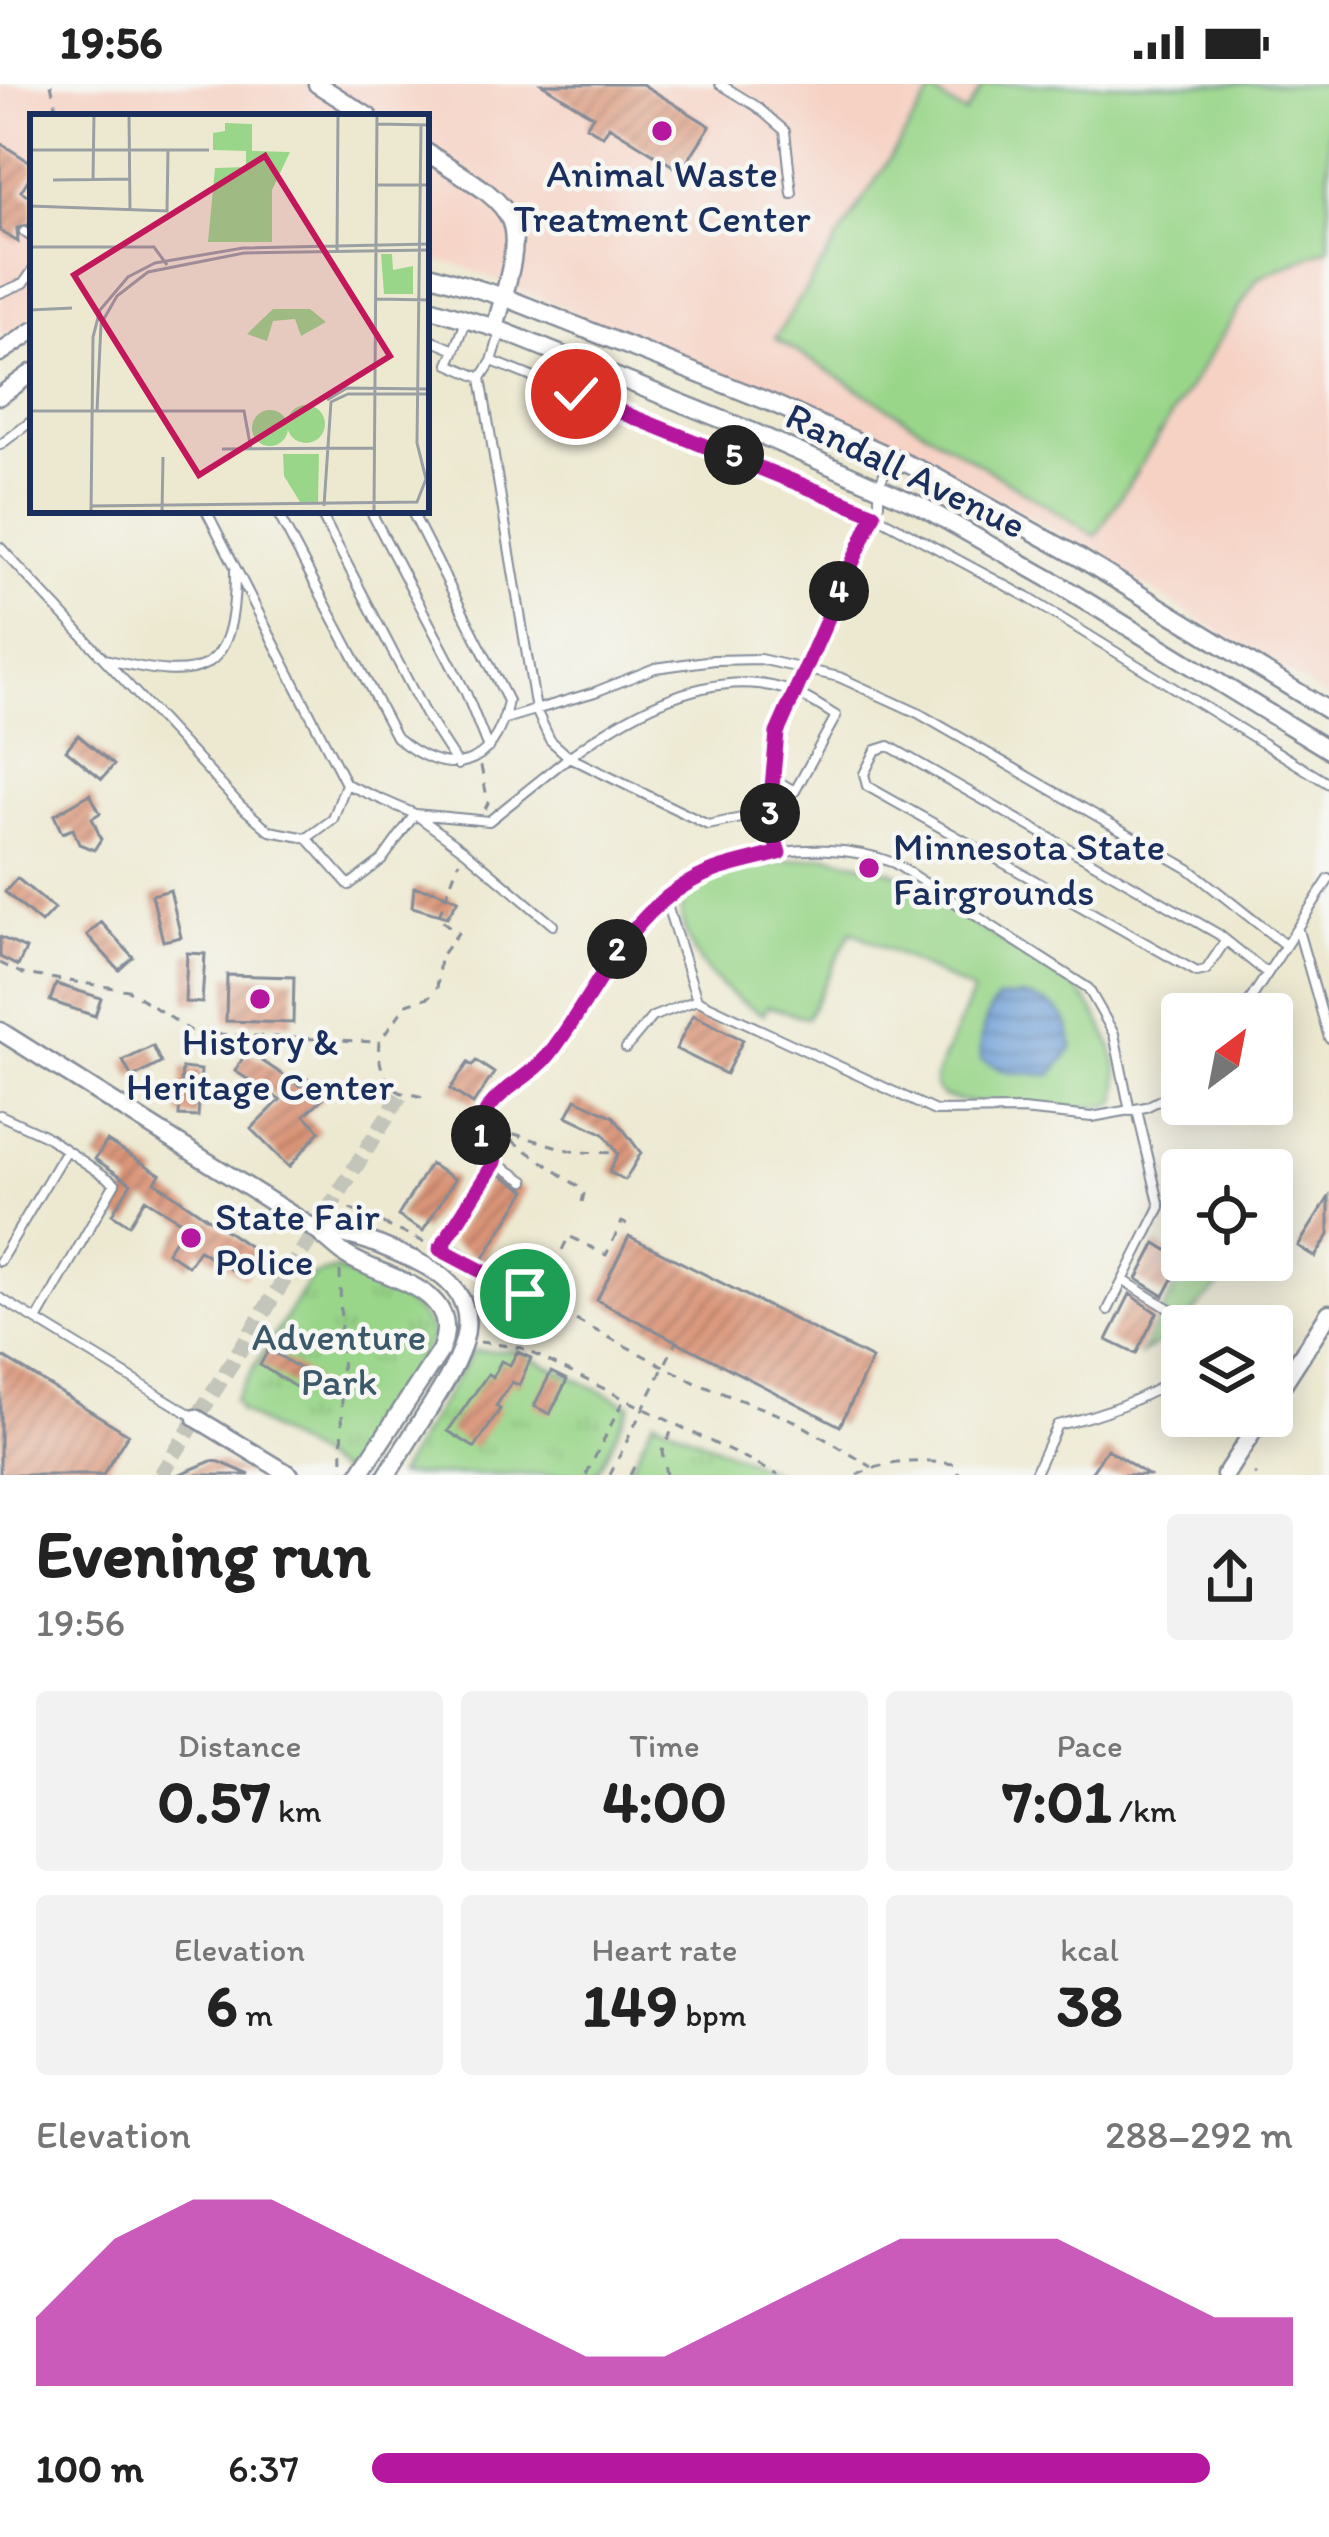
<!DOCTYPE html>
<meta charset="utf-8">
<style>
body{margin:0;font-family:Itim,sans-serif;background:#f2f2f2;color:#222;height:100vh;display:flex;flex-direction:column;font-size:45px;white-space:nowrap}
*{box-sizing:border-box;margin:0}
p{font-size:39px;color:#767676}
.icon{flex:none;width:66px;height:66px;fill:none;stroke:currentColor;stroke-width:2;stroke-linecap:round;stroke-linejoin:round}
.map{position:relative;height:1391px;overflow:hidden}
.drawer{display:flex;flex-direction:column;background:#fff;flex:1}
.drawer>*{flex:none}
.needle{width:78px;rotate:32deg}
.tools{position:absolute;left:1161px;top:909px;display:grid;gap:24px}
.tools a{display:grid;place-items:center;width:132px;height:132px;border-radius:12px;background:#fff;box-shadow:0 6px 30px #0003;font-size:60px}
.pin{position:absolute;display:grid;place-items:center;width:102px;height:102px;color:#fff;margin:-51px;border:6px solid #fff;border-radius:50%;box-shadow:0 3px 12px #0007}
.km{position:absolute;width:60px;height:60px;margin:-30px;border-radius:50%;background:#222;color:#fff;font-size:33px;line-height:60px;text-align:center}
.round{display:grid;place-items:center;flex:none;width:126px;height:126px;border-radius:12px;background:#f2f2f2}
.head{display:flex;align-items:center;justify-content:space-between;height:204px;padding:0 36px}
h1{font-size:66px;font-weight:700;line-height:90px}
.stats{display:grid;grid-template-columns:repeat(3,1fr);gap:18px;height:204px;padding:12px 36px}
.stats div{display:grid;align-content:center;border-radius:12px;background:#f2f2f2;text-align:center}
.stats b{font-size:60px;font-weight:700}
.stats small{font-size:33px;font-weight:400}
.stats p{font-size:33px}
.chart{height:336px;padding:24px 36px}
.chart p{display:flex;justify-content:space-between}
.chart svg{width:100%;height:216px;margin-top:12px;fill:#b5179e;opacity:.7}
ul{padding:0 36px;list-style:none;font-size:39px}
li{display:grid;grid-template-columns:192px 144px 1fr;align-items:center;height:90px}
li i{height:30px;border-radius:15px;background:#b5179e}
.status{display:flex;justify-content:space-between;align-items:center;height:84px;padding:0 60px;background:#fff;direction:ltr}
.status svg{height:33px;fill:currentColor}
.map>svg:first-child{display:block}
</style>
<div class="status"><b>19:56</b><svg viewBox="0 0 49 12"><path d="M0 12V9h3v3zM5 12V6h3v6zM10 12V3h3v9zM15 12V0h3v12zM26 1h20v11H26zM47 4h2v5h-2z"/></svg></div>
<div class="map">
<svg width="1329" height="1391" viewBox="0 0 1329 1391">
<defs>
<pattern id="park-tufts" width="24" height="20" patternUnits="userSpaceOnUse" patternTransform="scale(3)"><rect width="24" height="20" fill="#9ad68a"/><path d="M3 7l-1-3M5 7V3M7 7l1-3M15 17l-1-3M17 17v-4M19 17l1-3" fill="none" stroke="#84b87a"/></pattern>
<pattern id="water-rules" width="6" height="5" patternUnits="userSpaceOnUse" patternTransform="scale(3)"><rect width="6" height="5" fill="#6c9dd6"/><path d="M0 2.5h6" fill="none" stroke="#5880b1"/></pattern>
<pattern id="building-hatch" width="6" height="6" patternUnits="userSpaceOnUse" patternTransform="scale(3)"><rect width="6" height="6" fill="#da9477"/><path d="M-1 1l2-2M0 6l6-6M5 7l2-2" fill="none" stroke="#b07965"/></pattern>
</defs>
<rect width="100%" height="100%" fill="#f6f6f2"/>
<filter id="ink" filterUnits="userSpaceOnUse"><feTurbulence type="fractalNoise" baseFrequency=".00833" numOctaves="2"/><feDisplacementMap in="SourceGraphic" scale="24" xChannelSelector="R" yChannelSelector="G"/><feConvolveMatrix kernelMatrix="1 2 1 2 8 2 1 2 1" color-interpolation-filters="sRGB"/></filter>
<filter id="wash" filterUnits="userSpaceOnUse"><feTurbulence type="fractalNoise" baseFrequency=".004" numOctaves="4" result="noise"/><feDisplacementMap in="SourceGraphic" scale="48" xChannelSelector="R" yChannelSelector="G"/><feGaussianBlur stdDeviation="2.7" result="paint"/><feColorMatrix in="noise" values="0 0 0 0 0 0 0 0 0 0 0 0 0 0 0 0 0 1.4 0 .05"/><feComposite in="paint" operator="in"/></filter>
<g filter="url(#wash)">
<rect width="100%" height="100%" fill="#ede9d1"/>
<path fill="#f6d2c4" d="M0,0h1329v614l-291,-177 -163,-85 -416,-171 -33,-6v-142h-393v200l-33,22z"/>
<path fill="#9ad68a" stroke="#5a8274" stroke-width="3" d="M984,0h345v164l-71,30 -162,258 -321,-198 157,-246 33,22z
M828,772l65,16 183,116c25,27 51,78 40,116l-36,5 -111,-7 -25,-5 -8,-8 -1,-11 38,-86 -122,-61 -44,87 -39,-12 -5,8c-38,-19 -68,-48 -80,-89 -3,-13 -4,-25 8,-34 32,-25 98,-31 137,-35z"/>
<path fill="url(#park-tufts)" stroke="#5a8274" stroke-width="3" d="M1189,1176h12l28,18 -28,25 -21,27 -39,24z
M336,1185c38,17 79,27 97,66l-85,134 -9,2 -99,-60 -6,-12 78,-123z
M473,1267h44l113,54 -34,70h-199z
M654,1335l125,56h-153z"/>
<path fill="url(#water-rules)" stroke="#44669a" stroke-width="3" d="M1020,912c35,6 50,16 52,53l-21,26 -45,-3 -25,-13c-1,-21 3,-43 16,-60z"/>
<g id="blocks">
<path fill="url(#building-hatch)" d="M542,0h100l68,42 -29,45 -72,-45 -6,10 -17,-10 7,-10z
M0,59l33,21v8l-12,19 12,8v19l-5,7 -11,3 1,14 -18,-11z
M78,651l36,30 -12,14 -36,-29z
M90,710l10,19 -8,5 9,21 -7,11 -15,-6 -6,-15 -11,4 -8,-18z
M17,794l37,31 -13,14 -36,-31z
M414,803l22,4 22,9 -11,17 -35,-10z
M170,806l11,47 -18,4 -11,-46z
M101,838l32,35 -14,13 -32,-35z
M0,853l26,12 -8,17 -18,-9z
M187,869l18,1 -3,49 -17,-1z
M227,891l67,2 -1,46 -67,-2z
M56,900l45,14 -6,18 -45,-15z
M693,931l50,25 -17,34 -50,-25z
M153,962l8,17 -29,15 -9,-17z
M247,967l53,35 7,-7 17,18 -19,18 15,16 -31,36 -38,-38 29,-29 -45,-29z
M476,977l18,12 -21,31 -23,-15 18,-26 4,3z
M182,984l19,2 -3,47 -19,-1z
M576,1015l38,18 27,36 -16,27 -16,-8 9,-18 -14,-20 -37,-18z
M107,1057l53,33 -5,8 105,72 -15,24 -46,-28 -11,16 -21,-14 18,-28 -40,-25 -16,26 -17,-11 19,-31 -36,-24z
M430,1080l25,15 -32,52 -25,-15z
M494,1087l32,19 -44,71 -31,-19z
M1329,1113v38l-14,22 -17,-11z
M629,1152l243,123 -32,67 -243,-126z
M1156,1159l27,17 -19,36 -27,-17z
M1130,1210l27,19 -21,41 -29,-14z
M269,1265l45,29 -9,15 -45,-28z
M517,1268l14,6 -12,27 -7,-3 -16,24 4,3 -25,39 -27,-17 40,-57 5,3 8,-16 9,4z
M0,1271l128,79 -25,41h-103z
M551,1288l16,8 -17,34 -16,-8z
M1107,1365l41,26h-58z
M211,1377l9,1 30,13h-72z"/>
</g>
</g>
<g filter="url(#ink)">
<use href="#blocks" fill-opacity="0" stroke="#848c98" stroke-width="3"/>
<g fill="none" stroke-linecap="round" stroke-linejoin="round">
<path stroke="#c3c4ba" stroke-width="16" stroke-dasharray="16 8" stroke-linecap="butt" d="M161,1391l241,-382"/>
<defs>
<path id="service" d="M720,0l36,22 29,25 7,63
M24,148l9,6
M0,209l24,-10 9,-13
M426,254l29,12 -6,14 32,14 11,-17 381,153 154,83 302,187
M455,266l12,-31
M492,277l8,-27
M0,361l33,-25
M276,426l120,227c50,43 99,34 112,-36l-97,-191
M319,426l106,204 33,51
M370,426l96,183 22,55
M0,463l241,259 29,25 37,7 26,-19 13,-35 -140,-274
M105,575c96,24 130,19 130,-88
M505,635l90,-27 60,-24 59,-8 46,-1 79,18 79,36 271,156 96,76
M770,728l-62,13 -139,-68c60,-45 148,-95 226,-64 14,5 28,15 41,23l-41,75 -22,-12
M415,730l74,7 80,-64 -19,-17 -14,-30 -55,-332
M416,731l48,35 89,75
M307,754l42,47 33,-25 33,-46 -69,-30
M779,769l-10,-32 8,-88 102,-229v-18l12,-29
M665,815l32,101
M1298,846l31,108
M1226,856l-20,30 -9,2 -330,-186 -3,-12 12,-24 13,-4 329,188 49,39
M1241,930l88,-135
M626,964l26,-31 45,-17 238,111 87,-1 70,7 54,-10 36,-18
M0,1031l44,20 71,48 -78,137
M525,1097l-46,-29c1,-11 0,-27 5,-36 13,-28 49,-39 67,-63 30,-39 48,-87 81,-124 61,-71 176,-98 262,-66l194,125 26,46 16,77
M0,1177l66,-111
M1123,1196l74,46
M0,1214l193,118
M1108,1226l52,-103 -23,-97
M1036,1387l21,-46c45,-10 86,-26 125,-50"/>
<path id="minor" d="M317,0l52,33
M426,68c99,62 102,60 69,176
M426,189l78,24 268,106 160,72 145,81 252,155
M426,223l69,21 263,106 163,72 139,79 269,165
M0,269l33,-22
M0,312l33,-24
M0,947l316,199c10,8 20,18 30,25 38,25 120,32 94,96l-81,124
M317,1146c39,4 61,14 97,30 79,37 55,85 18,144 -15,23 -30,47 -45,71
M1272,1317l57,-88
M196,1334l94,57
M1225,1391l38,-59"/>
</defs>
<use href="#service" stroke="#848c98" stroke-width="12"/>
<use href="#minor" stroke="#848c98" stroke-width="21"/>
<path stroke="#848c98" stroke-width="3" stroke-dasharray="9 9" stroke-linecap="butt" d="M51,0l7,33
M481,682l7,37 -3,6
M0,879l23,11 105,16 66,43 183,9
M422,1013c-7,-3 -15,-2 -22,-5 -17,-8 -23,-34 -21,-50l28,-38 22,-7 8,-8 3,-32 18,-24 -20,-15 21,-57
M582,1118l2,-8 -5,-7 -65,-45 -3,-9 64,19 42,1
M350,1125l92,41 254,133 99,38 77,46
M441,1163l46,-72
M551,1173l6,3 12,-24 37,19 16,-33 11,6
M340,1187l3,200
M480,1258l42,6 256,127
M1254,1390l2,1
M586,1391l37,-74
M630,1391l4,-8
M666,1391l-4,-24 12,-25
M857,1391c30,-15 65,-15 98,-11l5,11"/>
<use href="#service" stroke="#fff" stroke-width="8"/>
<use href="#minor" stroke="#fff" stroke-width="16"/>
<path stroke="#848c98" stroke-width="3" stroke-dasharray="9 9" stroke-linecap="butt" d="M610,1391l66,-133"/>
</g>
</g>
<g fill="none" stroke-linecap="round" stroke-linejoin="round" filter="url(#ink)">
<defs>
<path id="route" d="M525,1210l-85,-45 55,-87 -16,-10c1,-11 0,-27 5,-36 14,-28 49,-39 67,-64 51,-67 79,-151 165,-182 21,-7 42,-11 63,-17l-10,-33 8,-87 97,-219 -298,-120"/>
</defs>
<use href="#route" stroke="#fff" stroke-width="24"/>
<use href="#route" stroke="#b5179e" stroke-width="15"/>
</g>
<g fill="#b5179e" stroke="#f6f6f2" stroke-width="4.5">
<circle cx="662" cy="47" r="12"/>
<circle cx="869" cy="784" r="12"/>
<circle cx="260" cy="915" r="12"/>
<circle cx="191" cy="1154" r="12"/>
</g>
<g text-anchor="middle" dominant-baseline="central" stroke-width="9" stroke-linejoin="round" paint-order="stroke">
<g font-size="39" fill="#1b2f5e" stroke="#f6f6f2">
<text x="662" y="89">Animal Waste<tspan x="662" dy="45">Treatment Center</tspan></text>
<text x="893" y="762" text-anchor="start">Minnesota State<tspan x="893" dy="45">Fairgrounds</tspan></text>
<text x="260" y="957">History &amp;<tspan x="260" dy="45">Heritage Center</tspan></text>
<text x="215" y="1132" text-anchor="start">State Fair<tspan x="215" dy="45">Police</tspan></text>
</g>
<g font-size="39" fill="#1b2f5e" stroke="#f6f6f2">
<text transform="translate(906 386) rotate(26)">Randall Avenue</text>
</g>
<g font-size="39" fill="#3b5969" stroke="#f6f6f2">
<text x="339" y="1252">Adventure<tspan x="339" dy="45">Park</tspan></text>
</g>
</g>
<g transform="translate(30 30)">
<rect width="399" height="399" fill="#ede9d1"/>
<path d="M195,9l27,1v27l38,1 -18,38v52h-64l7,-74 31,-1v-16l-33,-1v-17l12,-2zM351,140h11l1,16 20,-4v28h-29zM243,195h37l16,13 -25,14 -6,-17 -22,2 -6,20 -20,-7z" fill="#9ad68a"/>
<path d="M257 310a19 19 0 1 1 38 0a19 19 0 1 1-38 0ZM222 314a18 18 0 1 1 36 0a18 18 0 1 1-36 0ZM253,340h36l-1,48h-18l-16,-26z" fill="#9ad68a"/>
<path fill="none" stroke="#999fa3" stroke-width="3" d="M99,0l1,97M347,10l52,1M0,36h179M23,66l78,-1M63,66l1,-66M347,71h52M0,92l137,5 1,-61M0,133h124l13,18M307,136l1,-136M347,185l52,1M0,196l42,-2M297,286l20,-12 82,1M0,297h214l7,38M67,297l4,-87 16,-28 31,-24 96,-19 185,-3M192,335l152,-1M61,392l326,-4 9,-23 -9,-36 4,-319M294,392l7,-104 17,-8h81M61,399l2,-176 7,-27 28,-33 27,-14 88,-15 186,-4M132,399l1,-56M344,399l3,-399"/>
<path fill="#c2185b" fill-opacity="0.15" stroke="#c2185b" stroke-width="6" d="M235,42l125,200 -191,119 -125,-200z"/>
<rect width="399" height="399" fill="none" stroke="#1b2f5e" stroke-width="6"/>
</g>
</svg>
<div class="tools">
<a><svg class="needle" viewBox="-14 -14 28 28"><path d="M0-13l5 13h-10z" fill="#e53935"/><path d="M0 13l5-13h-10z" fill="#767676"/></svg></a>
<a><svg class="icon" aria-label="locate" viewBox="0 0 24 24"><circle cx="12" cy="12" r="6"/><path d="M12 2v4M12 18v4M2 12h4M18 12h4"/></svg></a>
<a><svg class="icon" aria-label="layers" viewBox="0 0 24 24"><path d="M12 4l9 5-9 5-9-5zM3 14l9 5 9-5"/></svg></a>
</div>
<div class="pin" style="left:525px;top:1210px;background:#1e9e55"><svg class="icon" aria-label="arrive" viewBox="0 0 24 24"><path d="M6 21V4h12l-3 4 3 4H6"/></svg></div>
<div class="pin" style="left:576px;top:310px;background:#d93025"><svg class="icon" aria-label="check" viewBox="0 0 24 24"><path d="M5 12l5 5 9-10"/></svg></div>
<b class="km" style="left:481px;top:1051px">1</b>
<b class="km" style="left:617px;top:865px">2</b>
<b class="km" style="left:770px;top:729px">3</b>
<b class="km" style="left:839px;top:507px">4</b>
<b class="km" style="left:734px;top:371px">5</b>
</div>
<section class="drawer">
<div class="head"><div><h1>Evening run</h1><p>19:56</p></div><a class="round"><svg class="icon" aria-label="share" viewBox="0 0 24 24"><path d="M12 15V3M7 8l5-5 5 5M5 13v7h14v-7"/></svg></a></div>
<div class="stats">
<div><p>Distance</p><b>0.57<small> km</small></b></div>
<div><p>Time</p><b>4:00</b></div>
<div><p>Pace</p><b>7:01<small> /km</small></b></div>
</div>
<div class="stats">
<div><p>Elevation</p><b>6<small> m</small></b></div>
<div><p>Heart rate</p><b>149<small> bpm</small></b></div>
<div><p>kcal</p><b>38</b></div>
</div>
<div class="chart"><p><span>Elevation</span>288–292 m</p>
<svg viewBox="0 0 160 44" preserveAspectRatio="none"><path d="M0 44V30L10 14L20 6L30 6L40 14L50 22L60 30L70 38L80 38L90 30L100 22L110 14L120 14L130 14L140 22L150 30L160 30V44z"/></svg>
</div>
<ul>
<li><b>100 m</b>6:37<i style="width:91%"></i></li>
</ul>
</section>
